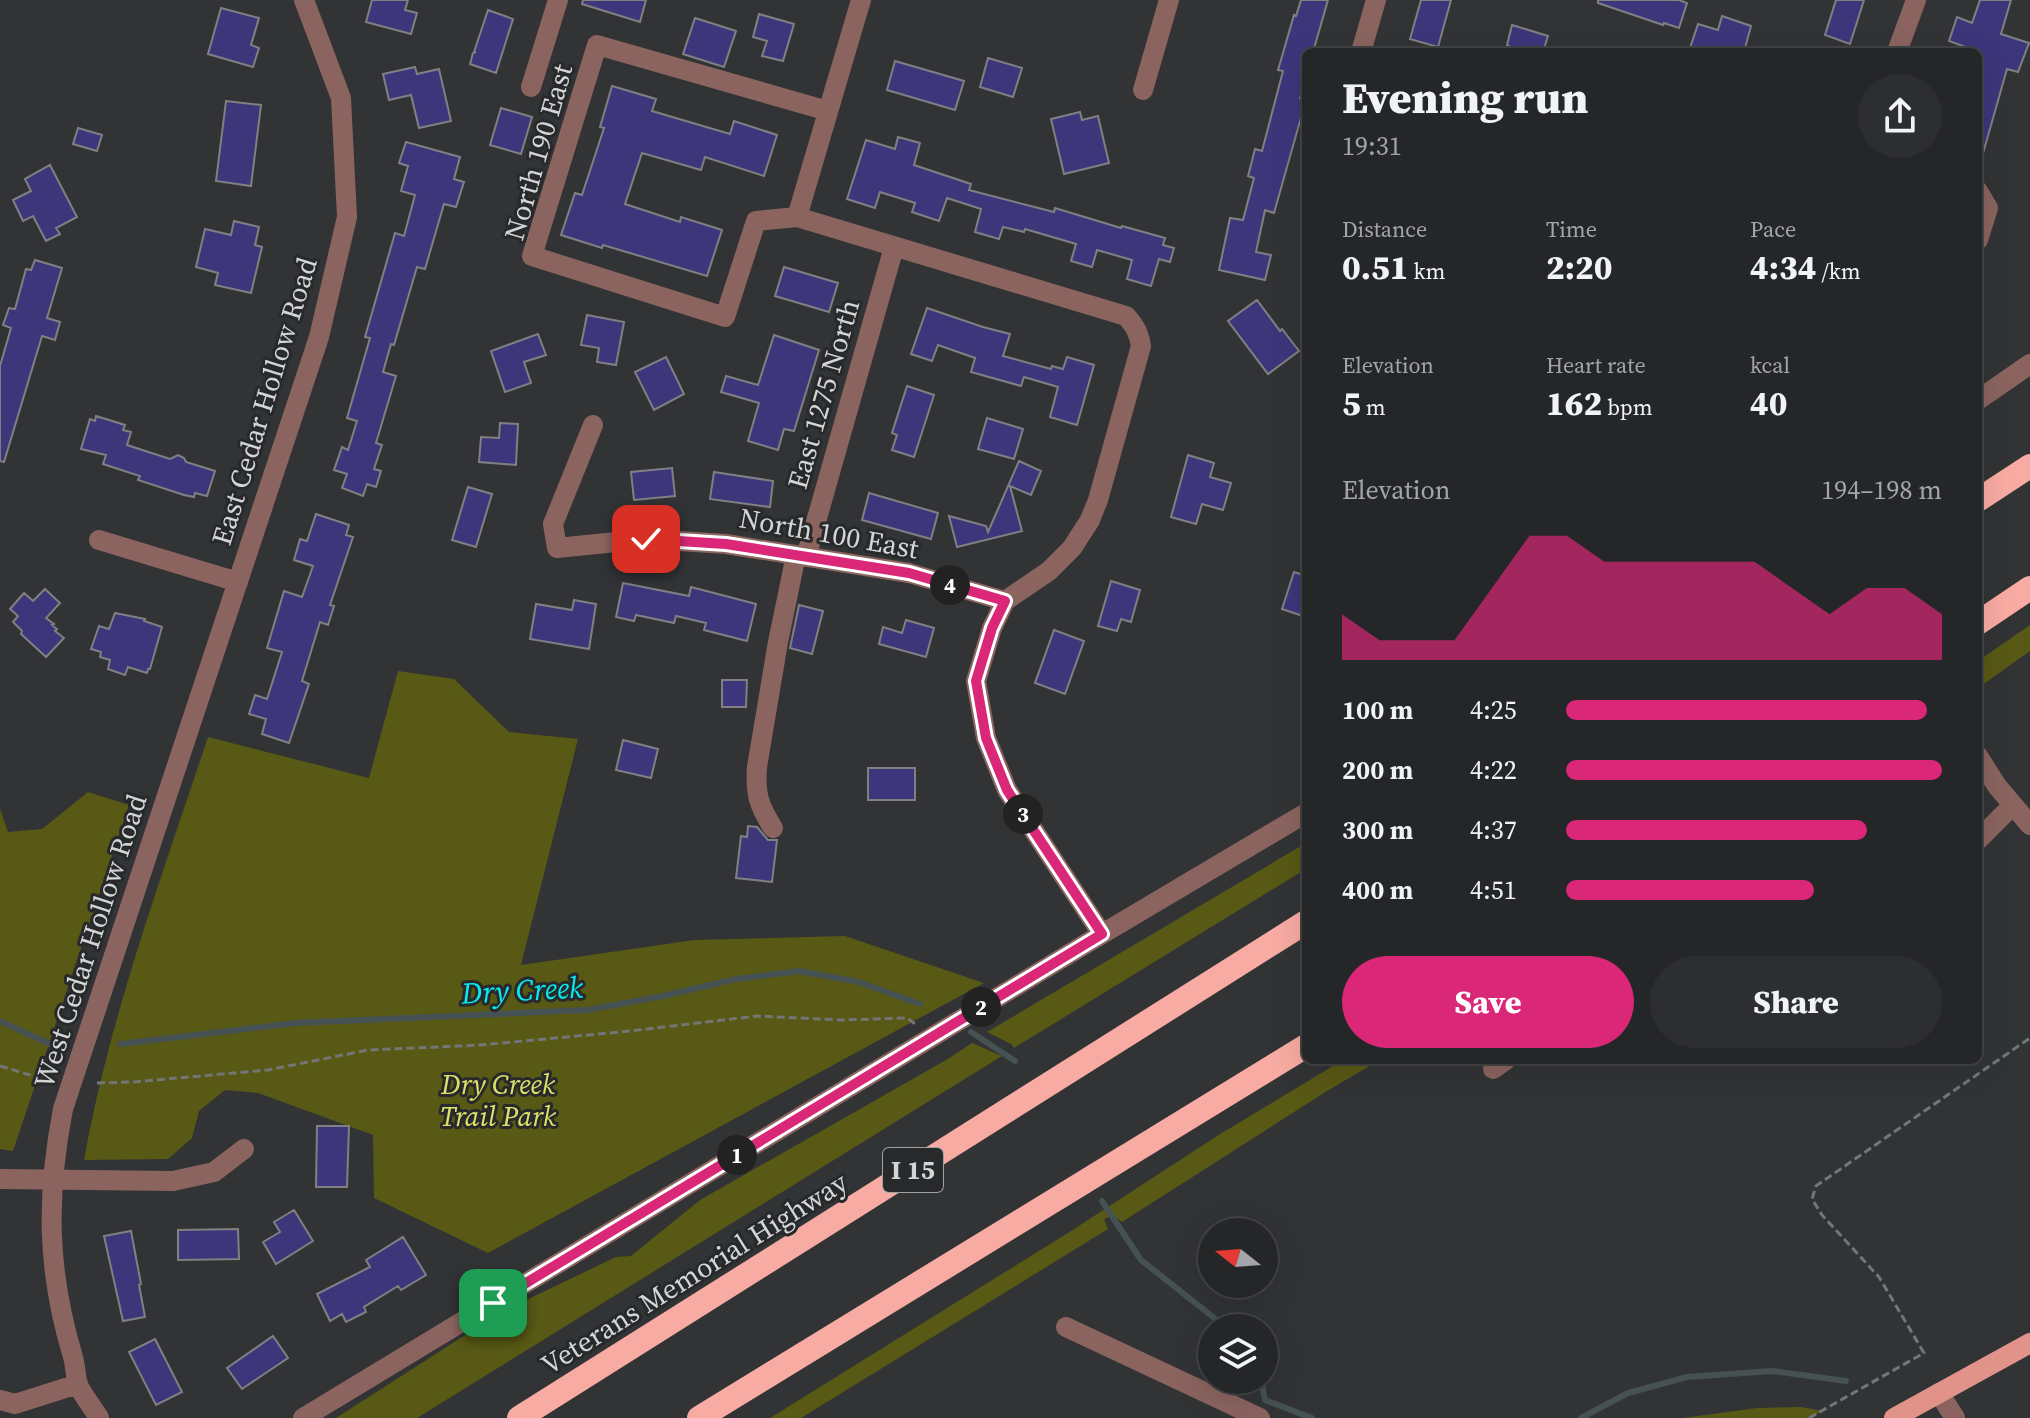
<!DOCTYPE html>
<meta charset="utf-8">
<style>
body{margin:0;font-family:"Source Serif 4",serif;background:#2d2e30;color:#f1f3f6;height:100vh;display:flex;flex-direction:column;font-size:30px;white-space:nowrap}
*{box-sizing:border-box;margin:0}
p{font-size:26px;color:#a3a5a8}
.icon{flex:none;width:44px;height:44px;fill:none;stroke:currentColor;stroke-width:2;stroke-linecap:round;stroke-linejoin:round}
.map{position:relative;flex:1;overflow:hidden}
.sheet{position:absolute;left:1302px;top:48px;width:680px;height:1016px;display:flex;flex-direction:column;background:#252628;border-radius:12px;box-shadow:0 8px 32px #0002,0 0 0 2px #424345}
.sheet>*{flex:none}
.needle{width:52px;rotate:287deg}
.tools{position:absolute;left:1198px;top:1218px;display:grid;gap:16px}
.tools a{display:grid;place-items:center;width:80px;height:80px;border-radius:50%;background:#252628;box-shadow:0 8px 32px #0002,0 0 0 2px #424345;font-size:40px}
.pin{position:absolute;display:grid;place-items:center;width:68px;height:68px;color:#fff;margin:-34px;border-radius:16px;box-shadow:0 4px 12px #0006}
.km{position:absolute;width:40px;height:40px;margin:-20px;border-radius:50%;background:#222;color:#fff;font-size:22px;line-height:40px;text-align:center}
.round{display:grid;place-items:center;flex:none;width:84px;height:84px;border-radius:42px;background:#2d2e30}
.summary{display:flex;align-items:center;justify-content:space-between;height:136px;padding:0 40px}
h1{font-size:44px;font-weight:800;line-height:60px}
.stats{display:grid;grid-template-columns:repeat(3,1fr);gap:12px;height:136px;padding:8px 40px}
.stats div{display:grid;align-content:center}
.stats b{font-size:34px;font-weight:800}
.stats small{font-size:22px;font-weight:400}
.stats p{font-size:22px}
.chart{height:224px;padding:16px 40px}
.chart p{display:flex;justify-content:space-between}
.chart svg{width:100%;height:144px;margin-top:8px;fill:#db2777;opacity:.7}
.cta{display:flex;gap:16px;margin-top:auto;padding:16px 40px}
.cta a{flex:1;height:92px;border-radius:48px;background:#db2777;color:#fff;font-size:32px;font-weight:800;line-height:92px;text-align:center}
.cta a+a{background:#2d2e30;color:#f1f3f6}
ul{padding:0 40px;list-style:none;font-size:26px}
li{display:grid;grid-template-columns:128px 96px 1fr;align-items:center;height:60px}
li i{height:20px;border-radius:10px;background:#db2777}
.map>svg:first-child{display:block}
</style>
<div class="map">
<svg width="2030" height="1418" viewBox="0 0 2030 1418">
<rect width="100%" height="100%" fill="#313335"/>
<path fill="#585915" d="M2030,625v26l-52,37v-27z
M398,671l56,8 55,53 69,7 -57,226 173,-25 151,-4 139,47 -496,270 -114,-55 -1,-63 -115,-42 -33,-3 -26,21 -7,27 -24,21 -84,1c26,-145 78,-284 124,-423l161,41z
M88,792l41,13 -116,346 -13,-2v-340l8,23 34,-3z
M1306,843v26l-292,179 -3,-4 -24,-12z
M972,1043l30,13 -585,362h-81l165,-106 115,-55 15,-1 69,-56 246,-140z
M1343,1060h37l-53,31 -205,131 -9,-7 -9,4 4,10 -307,189h-31l301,-187 146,-95z
M1801,1407l22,4 -13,7h-127l74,-10z"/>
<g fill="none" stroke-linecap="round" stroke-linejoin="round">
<path stroke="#455152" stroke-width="6" d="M0,1021l54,25
M971,1032l44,29
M120,1044l175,-21 292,-13 76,-14 73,-17 63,-8 60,11 61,22
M1102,1201l39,59 86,68
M1261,1380l4,20 47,18
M1581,1418l47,-25 59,-16 85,-6 74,10"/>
</g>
<path fill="#3d367b" stroke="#808083" stroke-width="2" d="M372,0h36l-3,10 12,3 -6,21 -45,-12z
M583,0h63l-6,22 -58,-18z
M1301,0h27l-15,52h-7v24l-6,22 6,2 -32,113 -9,-3 -9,42 15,3 -6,25 -46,-10 11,-52 13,2 11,-42 -6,-2 7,-27 7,2 21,-80 -5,-1 16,-55 2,1z
M1421,0h30l-13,47 -28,-8z
M1598,0h81l8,3 -8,25 -15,-5 -1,2 -65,-22z
M1836,0h28l-14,44 -25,-9z
M1980,0h31l-10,34 28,9 -11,29 -11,-3 -25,88 -4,-1v-104h-11l1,-4 -19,-7 8,-24 15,6z
M221,8l38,10 -8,27 8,3 -6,19 -45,-13z
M488,10l25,9 -17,54 -26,-9 3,-11 3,-1h-2z
M759,14l35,10 -11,37 -21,-5 5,-15 -14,-4z
M1722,16l29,10 -7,26h-43l-11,-4 8,-24 20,6z
M695,18l41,13 -12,36 -41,-13z
M1512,25l36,11 -5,16h-36l2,-6 -2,-1z
M988,58l34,10 -9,29 -33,-10z
M895,61l69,20 -9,29 -68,-20z
M415,67l2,7 22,-5 12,52 -32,7 -8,-33 -22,5 -6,-26z
M612,86l44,13 -4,12 78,23 4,-13 43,14 -13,41 -59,-19 -4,13 -59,-17 -17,51 55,18 1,-5 41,13 -15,46 -104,-31 -1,3 -41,-13 14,-42 7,2 22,-67 -4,-1z
M226,101l35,4 -10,81 -35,-5z
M501,108l31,9 -11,37 -31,-9z
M1080,112l2,8 16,-4 11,47 -45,11 -13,-55z
M78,128l24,7 -5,16 -24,-7z
M898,137l22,6 -6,22 57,19 -2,6 85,22 1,-4 66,20 1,-2 43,12 -2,7 11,3 -4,14 -11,-3 -8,27 -24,-7 5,-19 -35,-10 -5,17 -21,-6 5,-17 -51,-15 -1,3 -21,-5 -4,12 -24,-7 6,-23 -34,-11 -8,23 -27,-9 3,-9 -35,-11 -5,16 -28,-9 19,-59 29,9z
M406,142l54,15 -6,22 10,3 -8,25 -12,-3 -19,65 -8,-2 -23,78 -3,-1 -8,28 13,4 -20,67 6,2 -8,24 7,2 -5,16 -9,-3 -4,12 -21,-8 5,-14 -13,-4 8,-23 6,3 9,-29 -10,-3 23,-80 -5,-1 30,-104 9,3 11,-41 -14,-4 7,-25 -9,-3z
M50,165l27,52 -21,11 4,6 -14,7 -13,-25 -10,5 -10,-21 18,-9 -6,-12z
M234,221l25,6 -4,18 7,2 -11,46 -36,-8 3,-12 -22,-6 9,-38 26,6z
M35,260l27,8 -15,50 13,4 -5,18 -13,-4 -38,126 -4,-1v-95l11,-38 -8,-3 6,-17 6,1 11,-40 5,1z
M784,267l54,16 -9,29 -54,-16z
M1257,300l23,31 2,-2 17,22 -31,23 -40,-53z
M927,308l56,19 27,7 -7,22 48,13 1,-3 11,3 4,-12 27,8 -17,60 -27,-8 8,-30 -34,-10 -3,9 -50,-14 4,-14 -37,-13 -6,16 -21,-7z
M587,315l37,7 -8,43 -19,-3 2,-14 -18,-3z
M538,334l8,21 -22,7 7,21 -26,9 -14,-41z
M774,335l45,15 -25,81 -10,-2 -6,21 -30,-9 11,-38 -38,-11 5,-16 32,9z
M666,357l18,37 -30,16 -19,-38z
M907,386l27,9 -20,62 -22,-7 5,-15 -5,-2z
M96,416l29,9 -2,5 8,2 -4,13 43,14 8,-4 6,3 2,4 29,9 -8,25 -12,-3 -1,4 -10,-2 -46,-15 2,-4 -37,-12 3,-9 -25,-6 9,-30 5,2z
M987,418l36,11 -9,30 -36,-10z
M500,423l18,1 -2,41 -37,-3 2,-25 18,1z
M1188,455l26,8 -4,14 21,6 -8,27 -21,-6 -6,20 -25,-7z
M1019,461l22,10 -10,24 -21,-9 12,45 -65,16 -8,-31 37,10 2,6z
M672,468l3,28 -41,4 -3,-28z
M714,472l59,9 -3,26 -60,-8z
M468,487l24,7 -16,53 -24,-7z
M869,493l69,20 -7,26 -69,-19z
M316,514l33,11 -3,10 7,2 -23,68 4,1 -6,19 -8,-3 -18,59 7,3 -20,59 -27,-9 4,-15 -17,-5 6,-19 12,4 15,-47 -15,-4 17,-57 18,6 11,-31 -19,-6 6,-21 7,2z
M1294,572l12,4v41l-24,-8z
M1111,581l29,9 -9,32 -10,-3 -4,12 -19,-5z
M623,583l66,13 2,-9 65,17 -9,37 -43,-11 2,-7 -30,-7 -2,7 -38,-8 -2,6 -18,-4z
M45,589l15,14 -14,15 8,6 -2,1 5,4 -2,2 9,7 -18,19 -25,-23 1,-3 -9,-9 5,-6 -8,-7 14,-16 9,8z
M574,600l22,4 -7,45 -59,-10 6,-35 36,6z
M799,605l24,6 -11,43 -22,-6z
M115,613l30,6 -1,2 18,6 -12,42h-2l-1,4 -19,-6 -3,8 -17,-6 2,-9 -10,-3 1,-5 -10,-3 8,-23 10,3z
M906,620l28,8 -8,29 -47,-13 4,-17 19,6z
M1054,630l30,11 -19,53 -30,-11z
M722,680h25l-1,27h-24z
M623,740l35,9 -7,29 -35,-8z
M868,768h47v32h-47z
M748,826l9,1 11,13h9l-5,42 -36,-4 5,-42 6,1z
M317,1126h32l-2,61h-31z
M294,1210l19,31 -37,23 -13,-22 17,-10 -6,-10z
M238,1229l1,30 -61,1v-30z
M131,1231l10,53 -2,1 6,32 -22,4 -19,-85z
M403,1237l23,38 -25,15 -3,-4 -34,21 2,5 -20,10 -4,-8 -12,7 -13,-27 53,-27 -4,-7z
M273,1336l15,22 -46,31 -15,-21z
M155,1339l27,53 -26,13 -27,-53z"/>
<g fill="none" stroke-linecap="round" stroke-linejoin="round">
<path stroke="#737576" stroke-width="3" stroke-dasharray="8 4" stroke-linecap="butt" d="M0,1066l47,14
M97,1083l36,-1 135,-12 100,-20 113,-5 149,-14 127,-15 84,4 66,-2 8,6
M1809,1418l115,-65 -45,-76 -57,-62 -10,-16 4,-13 214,-148"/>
<path stroke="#8b645f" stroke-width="20" d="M1361,52l15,-52
M1897,52l19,-52
M531,87l27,-87
M1143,90l26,-90
M828,111l-231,-66 -65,211 193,61 31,-96 41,-4 329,99c9,10 13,17 15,30l-43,154 -8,20 -18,28 -23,23 -44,30 -13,27 -16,53 10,57 21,52 95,144
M1978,191l10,17 -10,32
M797,217l64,-217
M1978,400l52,-36
M593,425l-40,99 4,24 89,-9 80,5 183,29 96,28
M99,540l139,42
M806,557l88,-310
M1978,756l19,30 33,39
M773,828c-14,-22 -18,-34 -16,-61l21,-125 18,-87
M1978,840l35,-35
M1493,1069l13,-9
M0,1179l173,2 41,-9 30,-23
M1066,1327l194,91
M1939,1393l16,25
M0,1400l15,4 63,-20
M99,1418c-6,-10 -14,-20 -20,-31 -4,-9 -3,-20 -6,-30 -26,-86 -27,-160 -10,-248l256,-772 28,-120 -6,-119 -37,-98
M303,1418l799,-484 204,-121"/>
<path stroke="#e19389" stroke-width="20" d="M1894,1418l136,-75"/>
<path stroke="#f8aba2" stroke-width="24" d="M1978,500l52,-34
M1978,623l52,-35
M519,1418l787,-496
M699,1418l607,-372"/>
</g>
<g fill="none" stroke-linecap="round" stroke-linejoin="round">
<defs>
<path id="route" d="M493,1303l609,-369 -95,-144 -21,-52 -10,-57 16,-53 13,-27 -96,-28 -183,-29 -80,-5"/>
</defs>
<use href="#route" stroke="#fff" stroke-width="16"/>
<use href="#route" stroke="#db2777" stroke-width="10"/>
</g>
<g text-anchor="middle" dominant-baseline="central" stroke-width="6" stroke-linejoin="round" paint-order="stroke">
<rect fill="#27292b" stroke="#a0a1a3" stroke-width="2" x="883" y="1148" width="60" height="44" rx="6"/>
<g font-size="26" font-weight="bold" fill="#d4d5d6">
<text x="913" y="1170">I 15</text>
</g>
<g font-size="28" fill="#d4d5d6" stroke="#27292b">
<text transform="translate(538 152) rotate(-74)">North 190 East</text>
<text transform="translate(823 394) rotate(-74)">East 1275 North</text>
<text transform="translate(264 401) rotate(-73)">East Cedar Hollow Road</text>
<text transform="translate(829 533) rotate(10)">North 100 East</text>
<text transform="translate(90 941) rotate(-72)">West Cedar Hollow Road</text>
<text transform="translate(694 1273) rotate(-32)">Veterans Memorial Highway</text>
</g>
<g font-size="28" font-style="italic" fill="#dee168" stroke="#27292b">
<text x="498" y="1084">Dry Creek<tspan x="498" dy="32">Trail Park</tspan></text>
</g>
<g font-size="30" font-style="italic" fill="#08ebf0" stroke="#27292b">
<text transform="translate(522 990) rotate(-3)">Dry Creek</text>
</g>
</g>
</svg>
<div class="tools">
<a><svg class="needle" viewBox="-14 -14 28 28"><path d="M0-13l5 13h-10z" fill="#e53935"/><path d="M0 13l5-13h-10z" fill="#a3a5a8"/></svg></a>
<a><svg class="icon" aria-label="layers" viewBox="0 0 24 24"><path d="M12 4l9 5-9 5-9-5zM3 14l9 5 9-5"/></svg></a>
</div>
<div class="pin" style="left:493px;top:1303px;background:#1e9e55"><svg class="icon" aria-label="arrive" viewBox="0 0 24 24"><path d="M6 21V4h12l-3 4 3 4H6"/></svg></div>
<div class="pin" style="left:646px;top:539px;background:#d93025"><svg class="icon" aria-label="check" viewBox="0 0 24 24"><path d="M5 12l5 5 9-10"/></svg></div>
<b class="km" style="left:737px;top:1155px">1</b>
<b class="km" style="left:981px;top:1007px">2</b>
<b class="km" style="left:1023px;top:814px">3</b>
<b class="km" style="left:950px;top:585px">4</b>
<section class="sheet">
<div class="summary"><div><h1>Evening run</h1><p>19:31</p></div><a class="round"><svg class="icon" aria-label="share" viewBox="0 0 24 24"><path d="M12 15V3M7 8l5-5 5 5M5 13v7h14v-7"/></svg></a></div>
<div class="stats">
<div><p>Distance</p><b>0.51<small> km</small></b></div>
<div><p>Time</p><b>2:20</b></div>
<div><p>Pace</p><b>4:34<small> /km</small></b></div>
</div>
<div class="stats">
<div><p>Elevation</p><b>5<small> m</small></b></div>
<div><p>Heart rate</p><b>162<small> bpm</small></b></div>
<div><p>kcal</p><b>40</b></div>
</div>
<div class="chart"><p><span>Elevation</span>194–198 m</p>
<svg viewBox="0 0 160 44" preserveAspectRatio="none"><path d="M0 44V30L10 38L20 38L30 38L40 22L50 6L60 6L70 14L80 14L90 14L100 14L110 14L120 22L130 30L140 22L150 22L160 30V44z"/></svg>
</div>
<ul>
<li><b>100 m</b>4:25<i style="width:96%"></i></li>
<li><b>200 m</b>4:22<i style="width:100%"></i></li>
<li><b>300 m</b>4:37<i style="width:80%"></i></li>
<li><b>400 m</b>4:51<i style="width:66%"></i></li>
</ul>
<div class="cta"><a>Save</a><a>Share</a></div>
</section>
</div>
